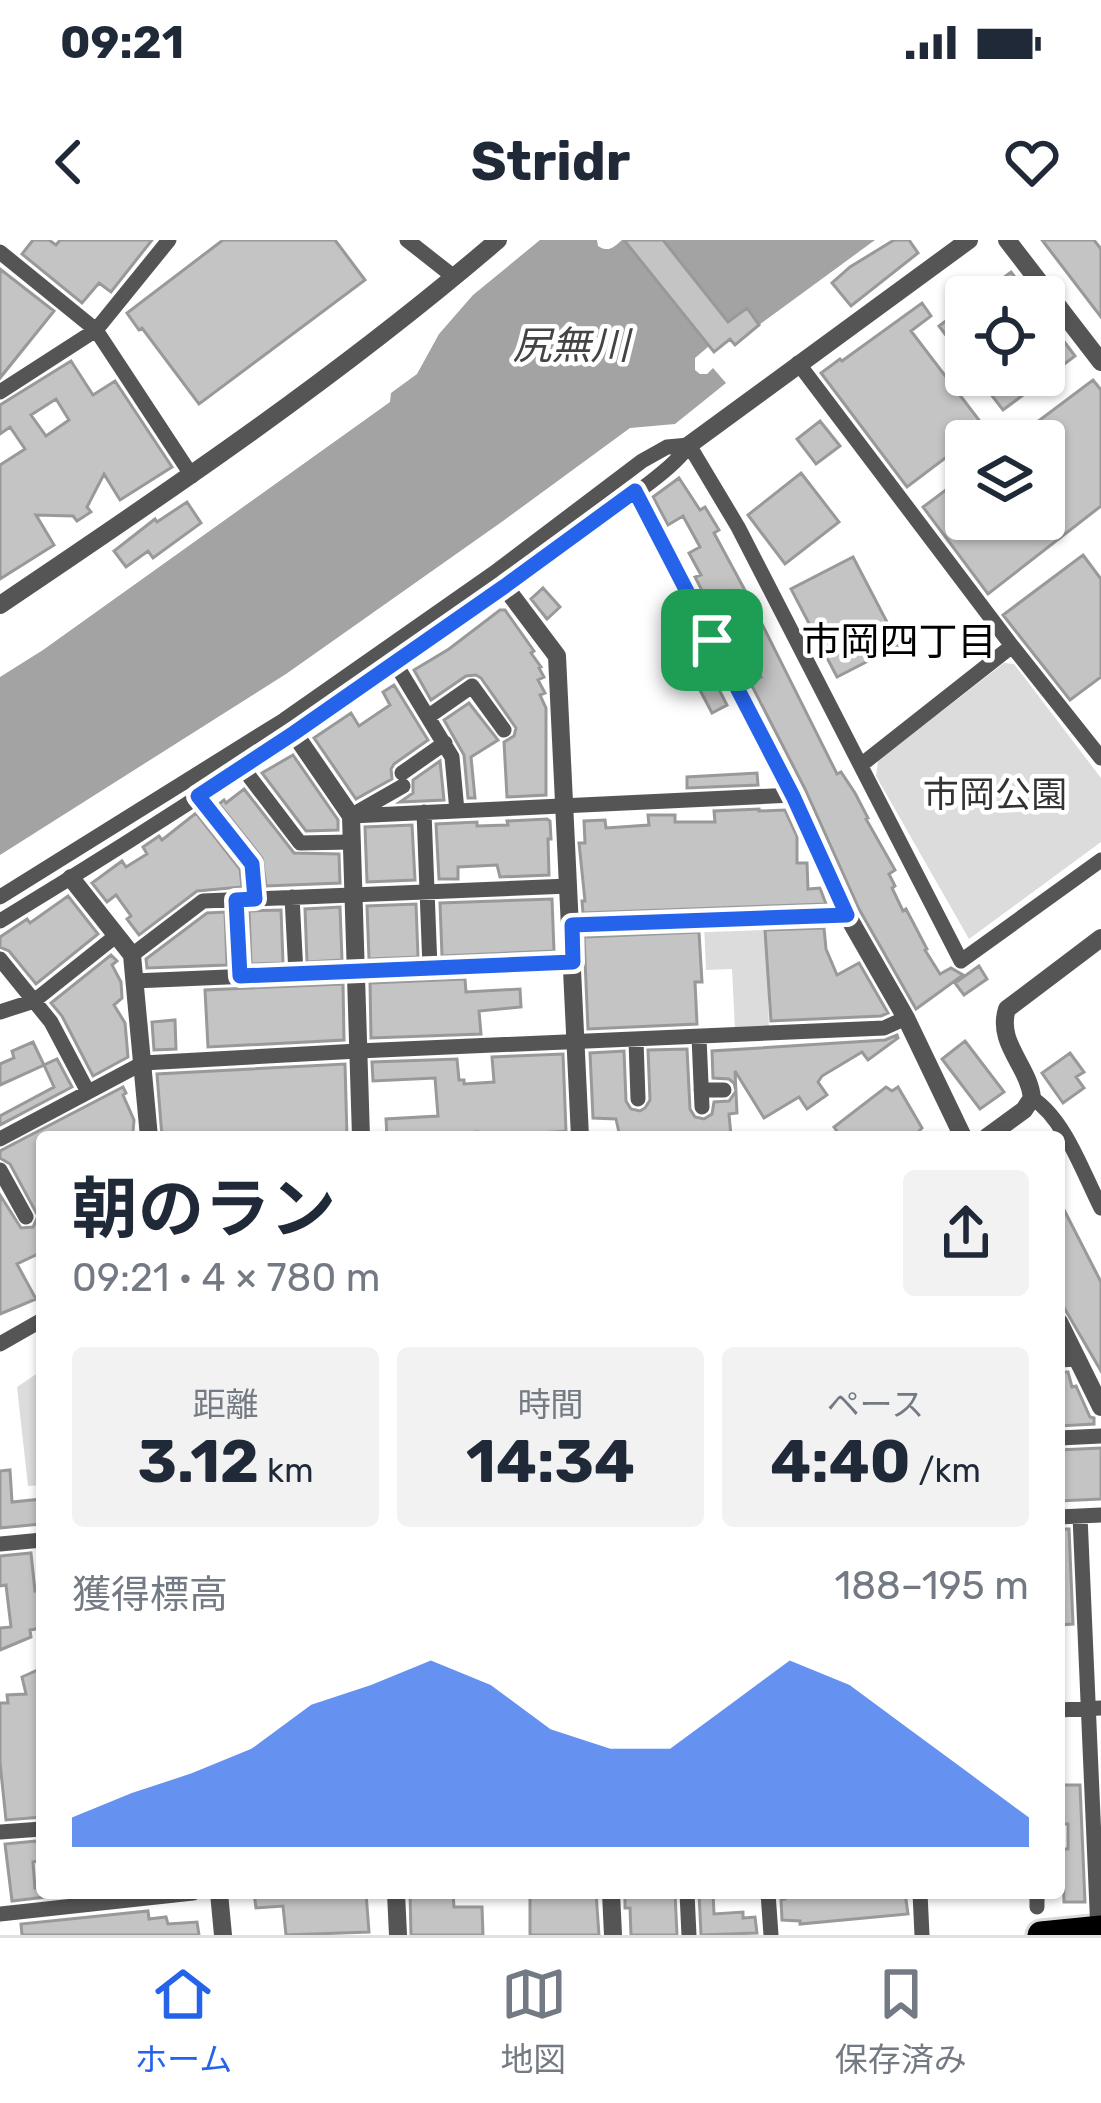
<!DOCTYPE html>
<html lang="ja">
<meta charset="utf-8">
<style>
body{margin:0;font-family:Rubik,"Noto Sans JP",sans-serif;background:#f2f2f3;color:#1f2937;height:100vh;display:flex;flex-direction:column;font-size:45px;white-space:nowrap}
*{box-sizing:border-box;margin:0}
p{font-size:39px;color:#747a83}
.icon{flex:none;width:66px;height:66px;fill:none;stroke:currentColor;stroke-width:2;stroke-linecap:round;stroke-linejoin:round}
.map{position:relative;flex:1;overflow:hidden}
.panel{position:absolute;left:36px;top:891px;width:1029px;height:768px;display:flex;flex-direction:column;background:#fff;border-radius:12px;box-shadow:0 3px 9px #0004}
.panel>*{flex:none}
.fabs{position:absolute;left:945px;top:36px;display:grid;gap:24px}
.fabs a{display:grid;place-items:center;width:120px;height:120px;border-radius:12px;background:#fff;box-shadow:0 3px 9px #0004;font-size:60px}
.pin{position:absolute;display:grid;place-items:center;width:102px;height:102px;color:#fff;margin:-51px;border-radius:24px;box-shadow:0 6px 18px #0006}
.round{display:grid;place-items:center;flex:none;width:126px;height:126px;border-radius:12px;background:#f2f2f3}
.summary{display:flex;align-items:center;justify-content:space-between;height:204px;padding:0 36px}
h1{font-size:66px;font-weight:700;line-height:90px}
.metrics{display:grid;grid-template-columns:repeat(3,1fr);gap:18px;height:204px;padding:12px 36px}
.metrics div{display:grid;align-content:center;border-radius:12px;background:#f2f2f3;text-align:center}
.metrics b{font-size:60px;font-weight:700}
.metrics small{font-size:33px;font-weight:400}
.metrics p{font-size:33px}
.chart{height:336px;padding:24px 36px}
.chart p{display:flex;justify-content:space-between}
.chart svg{width:100%;height:216px;margin-top:12px;fill:#2563eb;opacity:.7}
.status{display:flex;justify-content:space-between;align-items:center;height:84px;padding:0 60px;background:#fff;direction:ltr}
.status svg{height:33px;fill:currentColor}
header{display:flex;justify-content:space-between;align-items:center;height:156px;padding:0 36px;background:#fff;font-size:54px;font-weight:700}
.dock{display:flex;justify-content:space-around;align-items:center;height:168px;border-top:3px solid #e0e1e3;background:#fff;font-size:33px;color:#747a83}
.dock a{display:grid;justify-items:center;gap:6px}
.dock .active{color:#2563eb}
.map>svg:first-child{display:block}
</style>
<div class="status"><b>09:21</b><svg viewBox="0 0 49 12"><path d="M0 12V9h3v3zM5 12V6h3v6zM10 12V3h3v9zM15 12V0h3v12zM26 1h20v11H26zM47 4h2v5h-2z"/></svg></div>
<header><svg class="icon" aria-label="back" viewBox="0 0 24 24"><path d="M15 5l-7 7 7 7"/></svg>Stridr<svg class="icon" aria-label="heart" viewBox="0 0 24 24"><path d="M12 20l-8-8c-3-5 5-10 8-4 3-6 11-1 8 4z"/></svg></header>
<div class="map">
<svg width="1101" height="1695" viewBox="0 0 1101 1695">
<rect width="100%" height="100%" fill="#fff"/>
<path fill="#dcdcdc" d="M1004,423l10,1 87,114v64l-132,97 -93,-163 2,-15z
M766,681l3,108 -34,1 -3,-61 -26,1 -2,-47z
M42,1130v115l-14,1 -11,-99z"/>
<path fill="#a3a3a3" d="M540,0h57l1,6c11,7 16,1 24,-6h253l-116,85 -11,-12 -53,45v12l5,4h7l6,-6 13,15 -51,41 -45,4 -127,93 -217,153 -286,181v-178l43,-27 347,-248 1,-9 26,-19 22,-40 34,-39z"/>
<path fill="#c4c4c4" stroke="#999" stroke-width="3" fill-rule="evenodd" d="M33,0h16l7,5 4,-5h92l-41,52 -12,-9 -17,20 -60,-49z
M223,0h112l30,40 -166,124 -57,-76 -3,2 -12,-17z
M624,0h39l65,82 19,-14 12,17 -24,20 -5,-6 -16,13z
M894,0h15l9,13 -67,53 -19,-23 18,-16z
M1042,0h52l7,9v68z
M0,29l54,42 -54,67z
M1011,32l19,25h-52z
M922,63l9,13 -20,15 74,97 -78,59 -86,-114 19,-14 2,2z
M966,66v56l-27,-36z
M1044,75l31,41 -72,54 -27,-35h68z
M71,121l22,34 22,-14 57,86 -52,33 -16,-26 -17,33 4,5 -14,9 -4,-5 -37,-1 18,30 -54,34v-114l25,-16 -15,-22 -10,7v-29zM56,159l13,21 -23,16 -15,-21z
M1093,140l8,10v116l-113,88 -65,-87 43,-32v44h78v-78h-32z
M820,181l20,25 -24,18 -19,-25z
M801,233l38,49 -54,42 -37,-49z
M679,238l21,32 5,-3 14,23 -5,3 33,61 -31,24 -21,-41 6,-2 -12,-22 11,-6 -17,-31 -15,9 -15,-28z
M187,262l14,21 -48,35 -5,-7 -22,16 -12,-16 41,-32 2,3z
M1083,315l18,24v98l-31,23 -67,-85z
M853,317l46,88 -62,32 -46,-88z
M543,348l17,19 -13,12 -16,-20z
M754,368l83,166 4,-2 14,21 13,25 -2,1 29,51 -6,4 6,12 -3,2 11,23 3,-2 21,40 -2,1 15,24 11,-6 12,7 -47,34 -57,-100 -54,-120 -55,-107 11,-5 -13,-25 -11,5 -17,-31z
M500,370h5l29,41 -3,2 10,14 -2,1 5,9 -6,3 7,13 -5,2 6,13v87l-39,2 -3,-55 10,-6 2,-8 -35,-50 -5,-3 -10,1 -35,24 -17,-30 35,-21z
M697,408l4,7 3,-2 9,17 -3,2 17,33 -15,8 -30,-57z
M394,445l34,55 -34,24 -3,5 1,10 -36,20 -42,-61 37,-25 8,13 31,-21 -7,-13z
M469,463l29,37 -27,17 4,41h-7l-4,-43 -20,-35z
M293,515l45,65v10l-32,1 -44,-58z
M440,521l4,39 -44,2 13,-9v-13z
M757,533l1,12 -71,3v-11z
M244,549l50,64 45,1 1,29 -74,3 -4,-28 -43,-54 5,-4 2,3z
M759,569v2l26,-1 12,26v27h10l1,26 12,-1 6,16 -243,9 -1,-12h3l-6,-58h6l-1,-22 21,-1 1,8 43,-3 -1,-10h27v7h40l-1,-11z
M196,573l44,56 2,18 -45,4 -58,44 -12,-16 4,-3 -15,-21 -9,7 -15,-19 30,-22 4,6 21,-13 -4,-7 16,-11 3,4z
M547,579l3,2 1,18h-3l1,36 -49,2 -3,-12 -39,2v12h-19l-3,-55 41,-2v4l31,-1 -1,-4z
M412,585l3,55 -48,2 -2,-55z
M68,656l30,38 -62,50 -27,-33 -9,-4v-10l27,-18 3,4z
M552,659l2,52 -112,5 -2,-53z
M416,664l2,53 -49,2 -2,-53z
M340,667l2,53 -35,2 -2,-53z
M281,670l2,53 -32,1 -2,-53z
M225,672l2,53 -80,3 -1,-9 61,-46z
M824,688l2,21 11,26 22,-12 29,50 -7,3 -110,5 -6,-91z
M699,692l3,50h-7l2,42 -109,5 -4,-92z
M111,715l6,6 -5,4 9,17 1,16 -8,7 11,18 3,34 -35,19 -31,-60 -11,-13z
M979,726l8,13 -23,16 -9,-12z
M465,739l1,13 54,-3 1,18 -42,4 2,23 -110,4 -1,-55z
M343,744l1,56 -136,7 -3,-57z
M175,780l1,29 -22,1 -2,-28z
M897,795l1,3 -30,22 -6,-8 -40,24 -4,6 9,13 -20,14 -8,-12 -35,21 -29,-47 2,42 -8,1 2,22 -111,1 -4,-18 -23,-1 -3,-65 34,-2 2,50 5,8 9,2 5,-3 5,-8 -2,-50 39,-1 3,60 5,8 9,2 8,-5 2,-12 15,-1 7,-10 -2,-8 -5,-4 -16,-1 -1,-27 173,-11z
M965,801l39,51 -24,17 -38,-50z
M33,802l11,23 -44,20v-21l14,-6 -2,-7z
M1070,813l14,19 -8,5 8,11 -21,15 -21,-30z
M563,814l3,77 -75,6h-14v-5l-39,5h-51l-1,-18 52,-3 -3,-38 -62,3 -1,-19 85,-3 2,21h5v4l30,-2 -2,-25z
M57,819l15,28 -72,38v-9l54,-29 -10,-22z
M345,824l2,73h-66v-2l-13,-2 -35,4h-71l-5,-63z
M123,847l3,6 -3,2 11,25 -1,12 -6,5h-85v115l-25,12 19,35 -36,15v-119l21,33 12,-1 5,-11 -28,-52 -10,-6v-7z
M886,847l6,4 6,-4 24,41 -9,9h-72l-7,-10z
M1059,960l42,82v89l-42,-72z
M1059,1132h9l4,15 4,-1 14,31 4,1v6l-35,2z
M1101,1208v51l-42,2v-51z
M10,1230l2,32 30,-3v25l-42,4v-57z
M1059,1289h10l4,95 -14,1z
M31,1313l4,38 7,-1v38l-12,2 1,7 -31,13v-22l11,-1 -5,-42 -6,1v-30z
M42,1428v149l-36,3 -6,-57v-60h8l-1,-8 19,-1 -4,-17z
M1060,1545h20l5,117h-21l-2,-53h6v-25h-9z
M37,1601l2,20 -6,1 2,26 7,-1v6h37l-67,8 -7,-57z
M254,1653h112l3,39 -83,3 -3,-29 -27,2z
M410,1653h43l1,14h28l1,28h-72z
M530,1653h66l3,42h-69z
M675,1653l2,42h-46l-1,-27h-5v-14z
M699,1653h14l1,21 29,-2v6l12,-1 2,16 -56,2z
M784,1653h121l3,21 -108,10v-3l-18,-1 -1,-20 4,-1z
M148,1671l1,8 17,-2 2,7 29,-2 2,13h-177l-1,-11z"/>
<g fill="none" stroke-linecap="round" stroke-linejoin="round">
<defs>
<path id="trunk" d="M1041,1695l60,-6"/>
</defs>
<use href="#trunk" stroke="#dbdbdb" stroke-width="33"/>
<path stroke="#555" stroke-width="15" d="M407,0l47,37
M0,12l96,78 96,146
M798,123l214,283 89,112
M0,152l96,-62 73,-90
M689,205l49,82 223,434 140,-101
M395,423l57,94 5,54
M429,476l43,-30 32,44
M861,525l151,-119
M242,527l58,76 52,-1
M402,533l43,-30
M198,556l54,68 3,35
M424,572l6,156
M354,574l49,-28
M351,576l442,-21
M0,657l284,-177 210,-147 148,-112 25,-14 22,-2
M292,657l4,77
M236,660l4,76
M0,681c195,-118 385,-245 568,-382 32,-23 102,-64 121,-94
M572,685l275,-10
M132,715l71,-54 366,-15
M0,719l51,63 37,70
M134,741l439,-19
M0,772l34,-11 83,-66
M699,797l3,70
M636,800l2,59
M701,850h23
M1032,858c33,21 51,75 69,110
M0,899l143,-76 215,-12 526,-23 22,-10
M0,930l26,47
M0,1104l42,-24
M1059,1120l18,-1
M1059,1198l42,-2
M1080,1276l18,416
M1059,1277l42,-2
M0,1304l42,-4
M1059,1470l42,-2
M0,1592l42,-3
M687,1653l2,42
M768,1653l3,42
M920,1653l2,42
M1037,1653v14
M0,1674l193,-21"/>
<path stroke="#555" stroke-width="18" d="M1007,0l94,122
M689,205l280,-205
M635,251l158,304 54,120 59,103 57,119
M505,347l52,69 23,481
M0,365c171,-115 342,-231 498,-365
M294,493l57,83 10,321
M71,638l61,77 17,182
M987,897l37,-27 8,-12c-3,-32 -36,-55 -25,-89l94,-71
M1059,1082l42,85
M219,1653l4,42
M396,1653l2,42
M611,1653l2,42"/>
<use href="#trunk" stroke="#000" stroke-width="27"/>
</g>
<g fill="none" stroke-linecap="round" stroke-linejoin="round">
<defs>
<path id="route" d="M635,251l158,305 54,119 -275,10 1,37 -333,14 -4,-76 19,-1 -3,-35 -54,-68 96,-63 211,-147z"/>
</defs>
<use href="#route" stroke="#fff" stroke-width="24"/>
<use href="#route" stroke="#2563eb" stroke-width="15"/>
</g>
<g text-anchor="middle" dominant-baseline="central" stroke-width="9" stroke-linejoin="round" paint-order="stroke">
<g font-size="36" fill="#333" stroke="#fff">
<text x="995" y="554">市岡公園</text>
</g>
<g font-size="39" font-style="italic" fill="#444" stroke="#fff">
<text x="571" y="106">尻無川</text>
</g>
<g font-size="39" fill="#000" stroke="#fff">
<text x="899" y="402">市岡四丁目</text>
</g>
</g>
</svg>
<div class="fabs">
<a><svg class="icon" aria-label="locate" viewBox="0 0 24 24"><circle cx="12" cy="12" r="6"/><path d="M12 2v4M12 18v4M2 12h4M18 12h4"/></svg></a>
<a><svg class="icon" aria-label="layers" viewBox="0 0 24 24"><path d="M12 4l9 5-9 5-9-5zM3 14l9 5 9-5"/></svg></a>
</div>
<div class="pin" style="left:712px;top:400px;background:#1e9e55"><svg class="icon" aria-label="arrive" viewBox="0 0 24 24"><path d="M6 21V4h12l-3 4 3 4H6"/></svg></div>
<section class="panel">
<div class="summary"><div><h1>朝のラン</h1><p>09:21 · 4 × 780 m</p></div><a class="round"><svg class="icon" aria-label="share" viewBox="0 0 24 24"><path d="M12 15V3M7 8l5-5 5 5M5 13v7h14v-7"/></svg></a></div>
<div class="metrics">
<div><p>距離</p><b>3.12<small> km</small></b></div>
<div><p>時間</p><b>14:34</b></div>
<div><p>ペース</p><b>4:40<small> /km</small></b></div>
</div>
<div class="chart"><p><span>獲得標高</span>188–195 m</p>
<svg viewBox="0 0 160 44" preserveAspectRatio="none"><path d="M0 44V38L10 33L20 29L30 24L40 15L50 11L60 6L70 11L80 20L90 24L100 24L110 15L120 6L130 11L140 20L150 29L160 38V44z"/></svg>
</div>
</section>
</div>
<nav class="dock">
<a class="active"><svg class="icon" aria-label="home" viewBox="0 0 24 24"><path d="M3 11l9-7 9 7M6 9v11h12V9"/></svg>ホーム</a>
<a><svg class="icon" aria-label="map" viewBox="0 0 24 24"><path d="M3 6l6-2 6 2 6-2v14l-6 2-6-2-6 2zM9 4v14M15 6v14"/></svg>地図</a>
<a><svg class="icon" aria-label="saved" viewBox="0 0 24 24"><path d="M7 4h10v16l-5-4-5 4z"/></svg>保存済み</a>
</nav>
